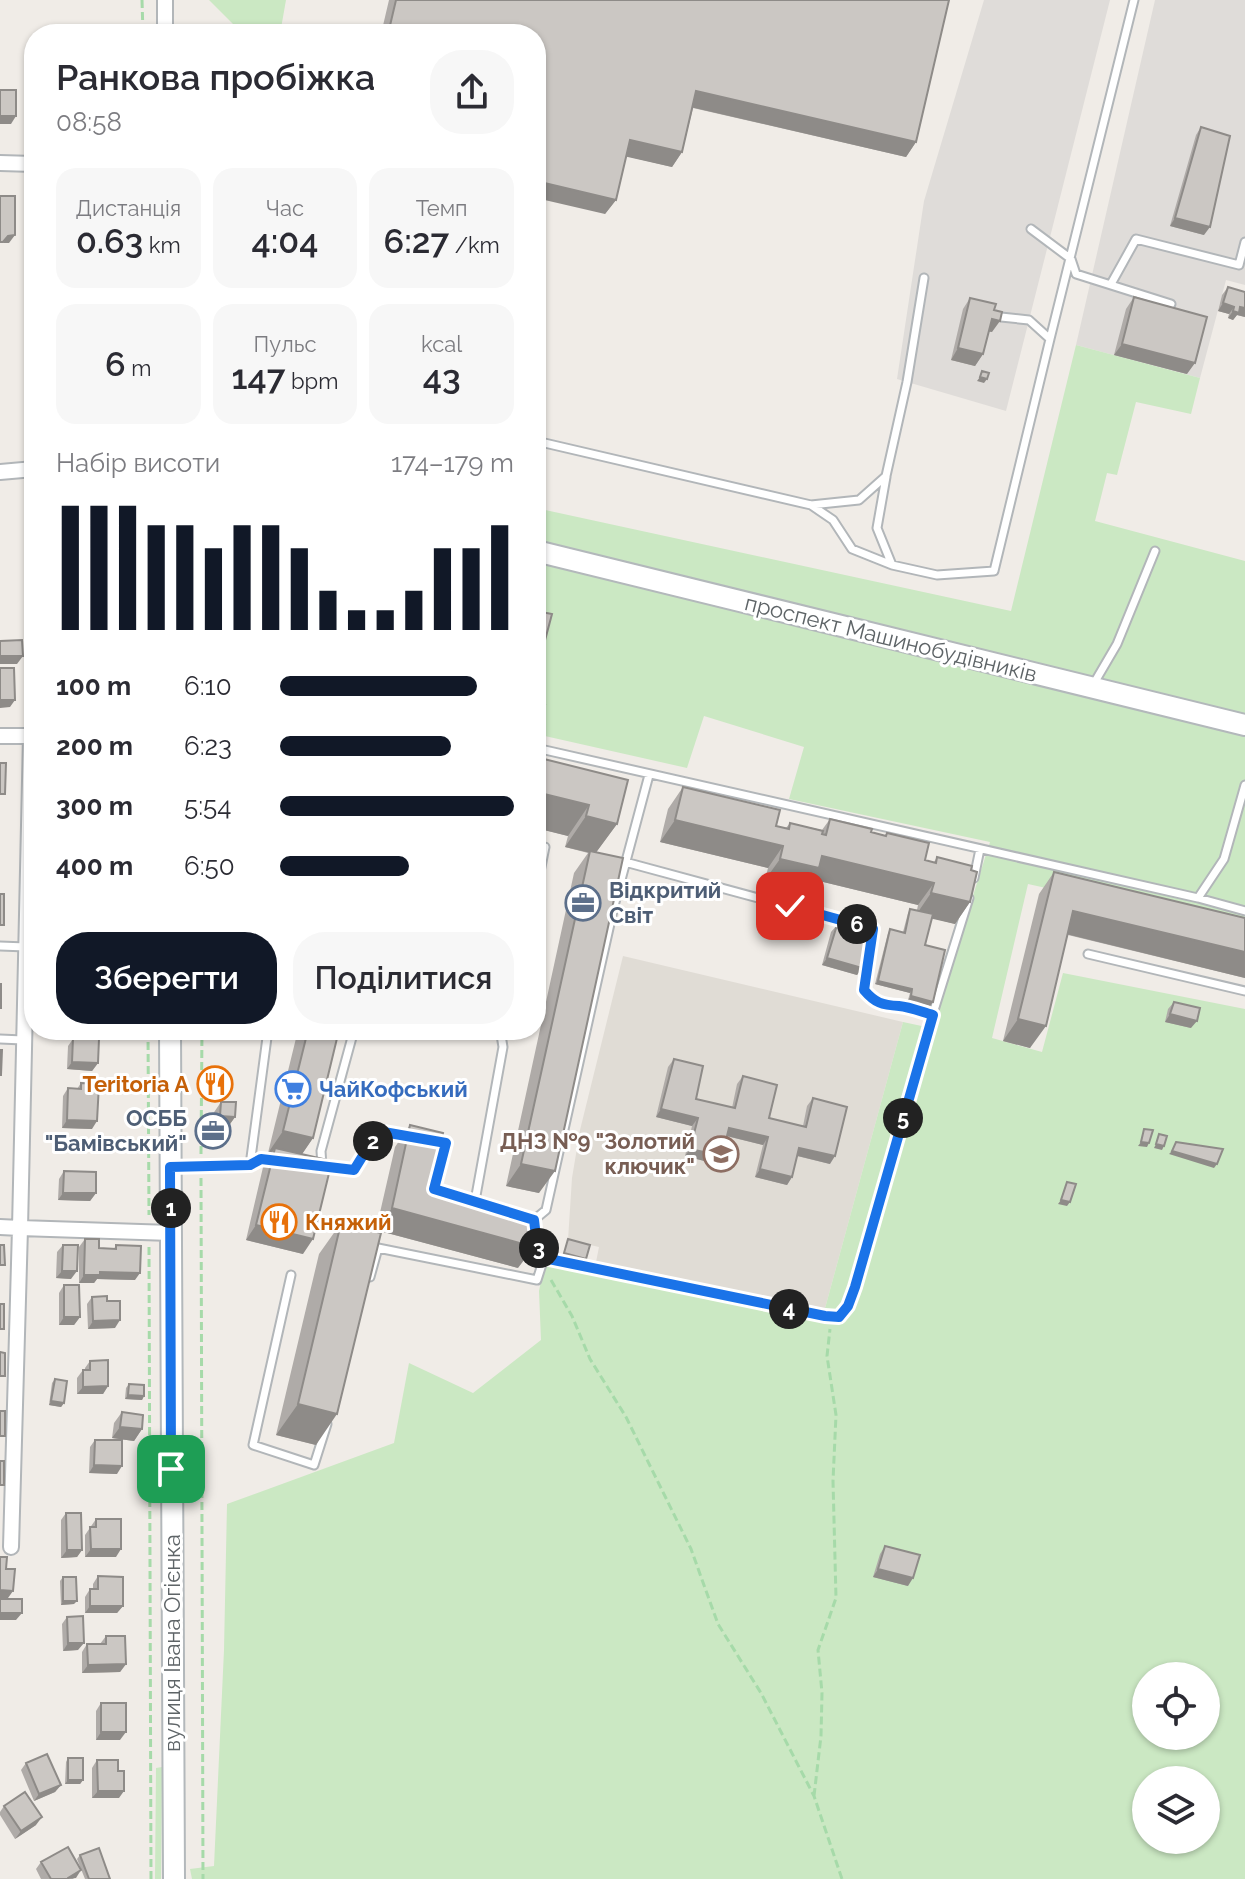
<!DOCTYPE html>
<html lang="uk">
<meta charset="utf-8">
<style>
body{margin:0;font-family:Raleway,sans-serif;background:#f7f7f7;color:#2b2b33;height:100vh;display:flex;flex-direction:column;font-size:30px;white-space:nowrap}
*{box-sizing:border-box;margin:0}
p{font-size:26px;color:#7c7c81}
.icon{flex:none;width:44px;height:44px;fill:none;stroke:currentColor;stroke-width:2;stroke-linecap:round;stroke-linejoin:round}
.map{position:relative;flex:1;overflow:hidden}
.side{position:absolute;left:24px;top:24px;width:522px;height:1016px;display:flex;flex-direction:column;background:#fff;border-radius:32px;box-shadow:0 2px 6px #0004}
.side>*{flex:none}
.buttons{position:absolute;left:1132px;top:1662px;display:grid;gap:16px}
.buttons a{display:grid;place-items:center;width:88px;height:88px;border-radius:50%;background:#fff;box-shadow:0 2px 6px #0004;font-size:40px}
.pin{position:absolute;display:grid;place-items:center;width:68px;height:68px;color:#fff;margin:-34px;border-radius:16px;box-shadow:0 4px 12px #0006}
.km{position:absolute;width:40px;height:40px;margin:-20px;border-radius:50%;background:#222;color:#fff;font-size:22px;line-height:40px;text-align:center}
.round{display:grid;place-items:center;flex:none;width:84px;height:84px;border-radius:32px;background:#f7f7f7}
.headline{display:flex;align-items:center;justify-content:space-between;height:136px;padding:0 32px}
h1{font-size:36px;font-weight:600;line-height:60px}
.figures{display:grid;grid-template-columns:repeat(3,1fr);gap:12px;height:136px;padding:8px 32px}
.figures div{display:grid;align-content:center;border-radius:20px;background:#f7f7f7;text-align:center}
.figures b{font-size:34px;font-weight:600}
.figures small{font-size:22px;font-weight:400}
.figures p{font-size:22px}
.chart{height:224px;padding:16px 32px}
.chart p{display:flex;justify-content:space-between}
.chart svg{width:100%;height:144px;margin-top:8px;stroke:#111827;stroke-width:6}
.action{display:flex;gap:16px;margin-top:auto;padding:16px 32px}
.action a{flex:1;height:92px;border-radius:32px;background:#111827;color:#fff;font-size:32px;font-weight:600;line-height:92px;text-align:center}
.action a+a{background:#f7f7f7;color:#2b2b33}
ul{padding:0 32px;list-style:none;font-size:26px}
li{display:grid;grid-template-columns:128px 96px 1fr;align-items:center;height:60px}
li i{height:20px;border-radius:10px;background:#111827}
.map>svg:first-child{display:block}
</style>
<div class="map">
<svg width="1245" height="1879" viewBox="0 0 1245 1879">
<rect width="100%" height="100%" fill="#f0ece7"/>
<path fill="#dfdcd9" d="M984,0h126l-104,411 -109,-32 27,-178z
M1155,0h90v285l-19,-5 -26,98 -124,-33z"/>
<path fill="#e0dcd5" d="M623,956l280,66 -79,290 -229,-45 4,-20 -31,-7 4,-62 8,-48z"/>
<path fill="#cbe8c3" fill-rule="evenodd" d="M209,0h77l-6,34h-37z
M1076,345l124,33 -9,36 -55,-12 -19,73 -10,-2 -12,48 150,40v371l-217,-48 -36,154 50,14 21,-79 182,36v870h-1053l-2,-10 24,-3 10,-216 3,-146 167,-61 15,-80 64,30 68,-53 -2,-49 6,-30 50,6 229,45 79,-290 28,6 59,-186 -201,-43 15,-52 -100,-31 -17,52 -151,-34v-226l475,103zM1146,1676h60v60h-60zM1146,1780h60v60h-60z
M162,1767l-1,112h-6l1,-111z"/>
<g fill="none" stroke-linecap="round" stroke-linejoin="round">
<defs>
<path id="lane" d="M1031,229l40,30 5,15 95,30
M1111,284l25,-45 103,26 6,-23
M1001,317l28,3 21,19 84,-339
M536,441l275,64 48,-5 27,-24 21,-94 17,-104
M886,477l-9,51 15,37 45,10 57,-4 56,-232
M811,505l22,15 19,29 40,16
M1093,685l24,-41 38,-93
M536,748l662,150
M1245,785l-21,74 -26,39 47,13
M536,845l9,2 -9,45
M625,862l248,67 -9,61c11,14 18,15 35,16 11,0 23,6 34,9
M974,878l6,-29
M0,946l26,1
M1088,954l157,37
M476,1030l25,5 3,-5
M0,1039l23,1
M435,1141l11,2 -12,46 65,20
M250,1165l18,-135
M322,1166l-1,-15 33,-121
M173,1167l77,-2 11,-6 13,2
M322,1167l32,3 24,-39 33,6
M475,1201l28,-154 -2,-12
M534,1220l12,-10 68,-304 35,-131
M544,1258l281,58 14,1 9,-11 7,-19 71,-251 43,-138
M291,1275l-38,170 61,20 13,-41
M370,1277l8,-29 159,32 7,-22 -7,-13 -2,-17"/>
<path id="street" d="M165,0v34
M0,163l34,1
M0,472l34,-3
M0,736h34
M31,736l-11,492 151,5
M0,1227l20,1 -9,319"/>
<path id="secondary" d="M536,551l709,174
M170,1030l4,849"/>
</defs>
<use href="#lane" stroke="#b2b6b9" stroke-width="11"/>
<use href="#street" stroke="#b2b6b9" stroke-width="18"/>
<use href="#secondary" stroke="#b3b8bb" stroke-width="24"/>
<path stroke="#a6daa9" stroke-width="3" stroke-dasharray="8 4" stroke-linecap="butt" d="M142,0l1,34
M148,1030l1,185
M201,1154l1,-124
M201,1178l2,701
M149,1247l2,632
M551,1280l21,36 18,43 36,58 65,132 27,75 43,69 53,103 28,83
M814,1796l7,-60 1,-43 -4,-43 18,-52 -3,-117 3,-66 -9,-59 3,-27"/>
<use href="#lane" stroke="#fff" stroke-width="7"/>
<use href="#street" stroke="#fff" stroke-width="14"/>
<use href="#secondary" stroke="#fff" stroke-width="20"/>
</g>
<path fill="#afaba8" d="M389,0h560l-33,142 -10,15 -213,-49 -11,44 -10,15 -46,-11 -10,44 -11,14 -69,-180h-155z
M1201,127l3,108 -34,-9 26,-91z
M1228,287l17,30 -8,-2 -4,5 -5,-2 1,-4 -11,-3 4,-16z
M1134,297l53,77 -73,-19 12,-46z
M970,298l24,12 -2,22h-3l-6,22 -8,12 -24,-6 12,-51z
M536,757l81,67 -21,28 -57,341 -33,-7 68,-313 14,-20 -23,-6 3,-11 -32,-8z
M683,787l93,39 10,2 4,-5 32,7 8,-11 55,17 2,-3 38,27 9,2 3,-5 34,13 -1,32 -15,22 -23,-6 -7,27 5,61 -22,-6 2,-7 -35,-9 13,-51 2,-4 13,3 5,-19 2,-4 7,1 1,-5 -107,-26 -7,11 -39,-10 3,-12 -108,-26 8,-33z
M1054,872l191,46v60l-177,-43 -38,113 -27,-7 36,-147z
M837,925l25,43 -5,7 -35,-10 9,-33z
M1174,1002l17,26 -26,-6 3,-13z
M298,1030h41l-26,108 -11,16 1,100 -57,-14 18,-77 7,-9 -3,-1z
M78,1032l16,7 4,24 -6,8 -25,-2 1,-23z
M674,1059l22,40 36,9 5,-24 6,-8 26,42 34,8 4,-20 6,-8 17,66 -33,-8 -5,21 -5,8 -32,-8 8,-32 -37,-9 -10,28 -31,-8 7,-30 -36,-9 12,-50z
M81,1083l11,46 -30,-1 1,-32 5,-8 9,1z
M221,1102l14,15 -15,21h-15l1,-14z
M410,1125l20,66 88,77 -142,-38 19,-83z
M64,1171l32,22 -6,8 -32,-1 1,-21z
M341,1223l-25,222 -40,-10 43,-181z
M85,1239l14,9 15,1 2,-4 19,35 -38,-1 -3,4h-15v-36z
M63,1245l8,34 -15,-1 1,-26z
M64,1285l16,32 -6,8h-15v-32z
M92,1297l15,4 8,27 -27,1 -1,-25z
M90,1361l18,25 -5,8h-26v-16l6,-8h2v-2z
M55,1379l9,24 -3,4 -12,-2 3,-22z
M129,1384l15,12 -2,4 -17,-1 1,-11z
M122,1412l20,17 -8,12 -22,-3 2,-15z
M95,1440l22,34 -28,-1 1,-26z
M66,1513l16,37 -5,7 -16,1v-38z
M96,1519l20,38h-31v-22z
M885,1546l23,40 -35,-9 7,-23z
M98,1576l25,30 -6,7h-32v-16l5,-8h3v-5z
M63,1577l11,27 -13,1 -1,-24z
M67,1617l11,33 -15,1 -1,-27z
M106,1636l20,28 -6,8 -38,1v-21l5,-8h13z
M101,1703l19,37h-24v-29z
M68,1758l15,22 -3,4h-15l1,-22z
M97,1760l22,38h-27v-30z
M26,1763l35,22 -6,7 -21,9 -13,-31z
M4,1806l32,19 -21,14 -15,-24v-3z
M80,1855l30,24h-25l-8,-20z
M41,1862l40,8 -8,9h-32l-5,-10z"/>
<path fill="#8e8b88" d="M696,91l220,51 -10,15 -220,-51z
M0,116h16l-5,8h-11z
M630,140l52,12 -10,15 -53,-12z
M536,181l80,19 -11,14 -69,-16z
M1175,218l35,9 -6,8 -34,-9z
M15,235l-6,8h-6l5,-7z
M1223,303l11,4 -5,7 -11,-3z
M1240,307l5,1v9l-8,-2 -4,5 -5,-2 5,-7z
M992,319l8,2 -8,11 -8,-2z
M1122,344l73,19 -8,11 -73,-19z
M958,348l25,6 -8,12 -24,-6z
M980,377l7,2 -3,4 -7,-2z
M0,656h23l-6,8h-17z
M0,700h15l-5,7 -10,1z
M536,714l5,2 -5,7z
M536,792l53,13 -21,31 -32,-8z
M586,816l31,8 -22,30 -30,-7z
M675,820l108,26 -15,22 -108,-26z
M822,856l112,27 -16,22 -107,-26 -7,11 -39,-10 15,-21z
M931,893l39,9 -15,22 -39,-9z
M1073,911l172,41v26l-187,-46z
M827,958l35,10 -5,7 -35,-10z
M878,981l34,8 -2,4 -35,-9z
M911,996l22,6 -3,4 -22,-6z
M1170,1014l27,7 -6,7 -26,-6z
M1018,1019l28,7 -16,22 -27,-7z
M72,1062l26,1 -6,8 -25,-2z
M661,1109l37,9 -6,8 -36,-9z
M220,1116l15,1 -15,21h-15z
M67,1120l30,1 -5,8 -30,-1z
M729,1128l39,9 -5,8 -40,-10z
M283,1131l30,7 -15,22 -23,-12 -4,6 -3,-1z
M1141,1142l8,1 -2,4 -9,-1z
M1156,1144l8,2 -2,4 -8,-2z
M799,1148l36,8 -5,8 -36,-9z
M690,1149l32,7 -6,8 -31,-8z
M1172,1151l45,13 -3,4 -45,-14z
M521,1164l34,7 -16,22 -33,-7z
M760,1169l32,8 -5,8 -32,-8z
M63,1193h33l-6,8 -32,-1z
M1061,1200l9,2 -3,4 -9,-2z
M392,1208l142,39 -16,21 -142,-38z
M256,1225l57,14 -10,15 -57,-14z
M564,1253l22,6 -3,4 -22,-6z
M62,1271h15l-6,8 -15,-1z
M100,1272l40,1 -5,7 -38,-1 -3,4h-15l5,-8z
M64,1317h16l-6,8h-15z
M120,1320l-5,8 -27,1 5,-8z
M108,1386l-5,8h-26l6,-7z
M128,1395l16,1 -2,4 -17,-1z
M51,1401l13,2 -3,4 -12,-2z
M298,1404l39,10 -21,31 -40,-10z
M120,1427l22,2 -8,12 -22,-3z
M94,1465l28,1 -5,8 -28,-1z
M91,1549h30l-5,8h-31z
M67,1550h15l-5,7 -16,1z
M878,1569l35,9 -5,8 -35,-9z
M0,1590l13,1 -5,7h-8z
M63,1601h14l-3,3 -13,1z
M90,1606h33l-6,7h-32z
M0,1613h22l-6,7h-16z
M68,1643h16l-6,7 -15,1z
M126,1664l-6,8 -38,1 6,-8z
M101,1732h25l-6,8h-24z
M68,1780h15l-3,4h-15z
M61,1785l-6,7 -21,9 5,-7z
M98,1791h26l-5,7h-27z
M42,1817l-6,8 -21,14 6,-8z
M81,1870l-5,8 -9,1 1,-1z"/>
<path fill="#cbc7c3" stroke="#8e8b88" stroke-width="2" d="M396,0h553l-33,142 -220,-51 -14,61 -52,-12 -14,60 -80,-19v-147h-148z
M0,90h16v26h-16z
M1201,127l29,9 -20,91 -35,-9z
M0,196h15v39l-7,1 -5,6h-3z
M1228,287l17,5v16l-5,-1 -1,6 -6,-2 1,-4 -11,-4z
M1134,297l73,20 -12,46 -73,-19z
M970,298l26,6 -2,6 8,2 -2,9 -8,-2 -9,35 -25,-6z
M982,371l7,2 -2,6 -7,-2z
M536,611l16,3 -16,60z
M22,640l1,16h-23v-15z
M0,668h14l1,32h-15z
M536,701l9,4 -4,11 -5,-2z
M536,757l92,23 -11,44 -31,-8 3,-11 -53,-13z
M0,763h6l-1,31h-5z
M683,787l97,23 -4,16 13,3 1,-6 33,8 -1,3 4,1 4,-16 42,10 -1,3 15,4 1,-3 42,10 -4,17 11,3 1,-6 35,9 -1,4 6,2 -7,30 -39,-9 3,-10 -112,-27 -3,12 -39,-9 3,-13 -108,-26z
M590,851l33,7 -68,313 -34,-7z
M1054,872l191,46v34l-172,-41 -27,115 -28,-7z
M0,894h4v31h-4z
M910,909l23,5 -8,31 20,5 -12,52 -22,-6 1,-7 -34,-8 12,-52 15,4z
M837,925l34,10 -9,33 -35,-10z
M0,984h1v24h-1z
M1174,1002l26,6 -3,13 -27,-7z
M308,1030h31l-26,108 -30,-7z
M78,1032l17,1 -1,6h5l-1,24 -26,-1 1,-24h5z
M0,1050h2l-1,25h-1z
M674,1059l29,7 -7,33 39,9 8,-32 34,9 -8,33 37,9 7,-29 34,9 -12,49 -36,-8 -7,29 -32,-8 8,-32 -39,-9 -7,28 -32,-7 8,-31 -37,-9z
M81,1083l18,1 -2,37 -30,-1 1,-32 13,1z
M221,1102h15l-1,15 -15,-1z
M410,1125l33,8 -13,58 110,28 -6,28 -142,-39z
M1144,1129l9,1 -4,13 -8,-1z
M1159,1134l8,2 -3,10 -8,-2z
M1176,1142l47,7 -6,15 -45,-13z
M275,1148l57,13 -19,78 -57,-14z
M64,1171l32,1v21h-33z
M1067,1182l9,2 -6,18 -9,-2z
M341,1223l40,10 -44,181 -39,-10z
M85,1239h14v9l17,1v-4l25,1 -1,27 -40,-1v3h-16z
M568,1239l22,6 -4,14 -22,-6z
M0,1245h4l1,20h-5z
M63,1245h15l-1,26h-15z
M64,1285h15l1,32h-16z
M107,1296v5h13v19l-27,1 -1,-24z
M0,1304h4v25h-4z
M0,1352l5,1v23h-5z
M108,1360v26l-25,1v-17h7v-9z
M55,1379l12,2 -3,22 -13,-2z
M129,1384l15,1v11l-16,-1z
M0,1411h5v25h-5z
M122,1412l21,3 -1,14 -22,-2z
M95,1440h27v26l-28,-1z
M0,1461h4v24h-4z
M66,1513h15l1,37h-15z
M96,1519h25v30h-30l-1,-22h6z
M885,1546l35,9 -7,23 -35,-9z
M0,1557h7l-1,12h9l-2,22 -13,-1z
M98,1576l25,1v29h-33v-17h8z
M63,1577h13l1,24h-14z
M0,1599h22v14h-22z
M83,1616l1,27h-16l-1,-26z
M106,1636h19l1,28 -38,1 -1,-21h19z
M101,1703h25v29h-25z
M47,1754l14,31 -22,9 -13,-31z
M68,1758h15v22h-15z
M97,1760h21v11h6v20h-26z
M25,1792l17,25 -21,14 -17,-25z
M68,1847l13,23 -13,8v1h-17l-10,-17z
M99,1848l11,31h-21l-9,-24z"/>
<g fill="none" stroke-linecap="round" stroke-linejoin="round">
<defs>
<path id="route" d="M171,1469l-1,-302 80,-2 11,-6 93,11 24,-39 68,12 -12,46 100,31 3,25 7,13 281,58 14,1 9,-11 7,-19 78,-272c-11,-3 -23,-8 -34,-9 -17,-1 -24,-3 -35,-16l9,-61 -83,-23"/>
</defs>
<use href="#route" stroke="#fff" stroke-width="16"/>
<use href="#route" stroke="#1a73e8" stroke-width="10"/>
</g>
<defs>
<symbol id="office-ring" viewBox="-11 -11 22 22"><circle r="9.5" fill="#fff" stroke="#5c6f8a" stroke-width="1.5"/><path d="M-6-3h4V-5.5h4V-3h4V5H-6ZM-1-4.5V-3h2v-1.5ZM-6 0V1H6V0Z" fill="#5c6f8a"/></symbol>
<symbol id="restaurant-ring" viewBox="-11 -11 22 22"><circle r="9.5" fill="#fff" stroke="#e8710a" stroke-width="1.5"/><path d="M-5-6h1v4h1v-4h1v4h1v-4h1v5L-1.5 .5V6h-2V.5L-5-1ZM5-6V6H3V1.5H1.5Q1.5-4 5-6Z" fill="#e8710a"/></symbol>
<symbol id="supermarket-ring" viewBox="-11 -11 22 22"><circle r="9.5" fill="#fff" stroke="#3f7fe0" stroke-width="1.5"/><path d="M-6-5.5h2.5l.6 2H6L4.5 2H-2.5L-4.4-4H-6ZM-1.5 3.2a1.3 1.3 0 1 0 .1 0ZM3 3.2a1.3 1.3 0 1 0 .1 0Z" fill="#3f7fe0"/></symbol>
<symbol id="school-ring" viewBox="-11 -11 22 22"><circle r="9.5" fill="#fff" stroke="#8d6e63" stroke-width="1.5"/><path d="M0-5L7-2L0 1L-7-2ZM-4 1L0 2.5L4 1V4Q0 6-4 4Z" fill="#8d6e63"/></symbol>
</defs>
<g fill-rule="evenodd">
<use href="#office-ring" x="563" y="883" width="40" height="40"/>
<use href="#restaurant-ring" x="195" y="1064" width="40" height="40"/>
<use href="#supermarket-ring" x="273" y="1069" width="40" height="40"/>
<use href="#office-ring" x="193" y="1111" width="40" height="40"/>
<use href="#school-ring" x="701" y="1134" width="40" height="40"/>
<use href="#restaurant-ring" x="259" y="1202" width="40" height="40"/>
</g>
<g text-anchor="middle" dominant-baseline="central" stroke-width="6" stroke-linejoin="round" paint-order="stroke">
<g font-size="22" fill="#5e6467" stroke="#fff">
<text transform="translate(891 638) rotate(14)">проспект Машинобудівників</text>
<text transform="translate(172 1643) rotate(-90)">вулиця Івана Огієнка</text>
</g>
<g font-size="22" font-weight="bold" fill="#4e5e75" stroke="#fff" text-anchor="start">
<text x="609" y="890">Відкритий<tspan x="609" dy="25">Світ</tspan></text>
<text x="187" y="1118" text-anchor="end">ОСББ<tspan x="187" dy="25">"Бамівський"</tspan></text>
</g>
<g font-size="22" font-weight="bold" fill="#c56008" stroke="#fff" text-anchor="end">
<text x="189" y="1084">Teritoria A</text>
<text x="305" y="1222" text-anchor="start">Княжий</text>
</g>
<g font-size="22" font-weight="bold" fill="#366cbe" stroke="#fff" text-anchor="start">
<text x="319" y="1089">ЧайКофський</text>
</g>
<g font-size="22" font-weight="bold" fill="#785e54" stroke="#fff" text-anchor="end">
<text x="695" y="1141">ДНЗ №9 "Золотий<tspan x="695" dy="25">ключик"</tspan></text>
</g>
</g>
</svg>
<div class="buttons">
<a><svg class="icon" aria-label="locate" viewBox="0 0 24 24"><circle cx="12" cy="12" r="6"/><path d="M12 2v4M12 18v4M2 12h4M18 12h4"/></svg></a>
<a><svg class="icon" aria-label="layers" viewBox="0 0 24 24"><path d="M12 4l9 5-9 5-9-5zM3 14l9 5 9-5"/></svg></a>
</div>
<div class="pin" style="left:171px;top:1469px;background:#1e9e55"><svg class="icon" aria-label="arrive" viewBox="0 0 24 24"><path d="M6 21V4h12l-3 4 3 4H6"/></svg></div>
<div class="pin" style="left:790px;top:906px;background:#d93025"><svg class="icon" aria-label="check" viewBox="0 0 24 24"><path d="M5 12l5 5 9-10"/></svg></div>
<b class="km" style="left:171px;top:1208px">1</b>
<b class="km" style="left:373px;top:1141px">2</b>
<b class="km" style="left:539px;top:1248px">3</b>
<b class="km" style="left:789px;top:1309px">4</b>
<b class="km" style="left:903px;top:1118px">5</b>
<b class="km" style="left:857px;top:924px">6</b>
<section class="side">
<div class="headline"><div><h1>Ранкова пробіжка</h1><p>08:58</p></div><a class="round"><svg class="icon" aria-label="share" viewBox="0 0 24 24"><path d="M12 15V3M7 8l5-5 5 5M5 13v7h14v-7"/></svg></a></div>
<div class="figures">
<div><p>Дистанція</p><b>0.63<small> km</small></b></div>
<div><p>Час</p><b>4:04</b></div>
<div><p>Темп</p><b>6:27<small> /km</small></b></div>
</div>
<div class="figures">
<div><b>6<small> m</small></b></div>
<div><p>Пульс</p><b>147<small> bpm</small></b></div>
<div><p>kcal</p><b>43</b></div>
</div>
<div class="chart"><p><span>Набір висоти</span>174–179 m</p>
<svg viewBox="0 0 160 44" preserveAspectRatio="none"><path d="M5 44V6M15 44V6M25 44V6M35 44V12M45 44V12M55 44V19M65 44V12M75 44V12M85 44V19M95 44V32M105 44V38M115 44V38M125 44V32M135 44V19M145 44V19M155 44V12"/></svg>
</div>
<ul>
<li><b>100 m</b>6:10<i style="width:84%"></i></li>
<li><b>200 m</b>6:23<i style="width:73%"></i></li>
<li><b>300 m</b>5:54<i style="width:100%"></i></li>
<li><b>400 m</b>6:50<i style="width:55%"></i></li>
</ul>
<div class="action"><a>Зберегти</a><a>Поділитися</a></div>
</section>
</div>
